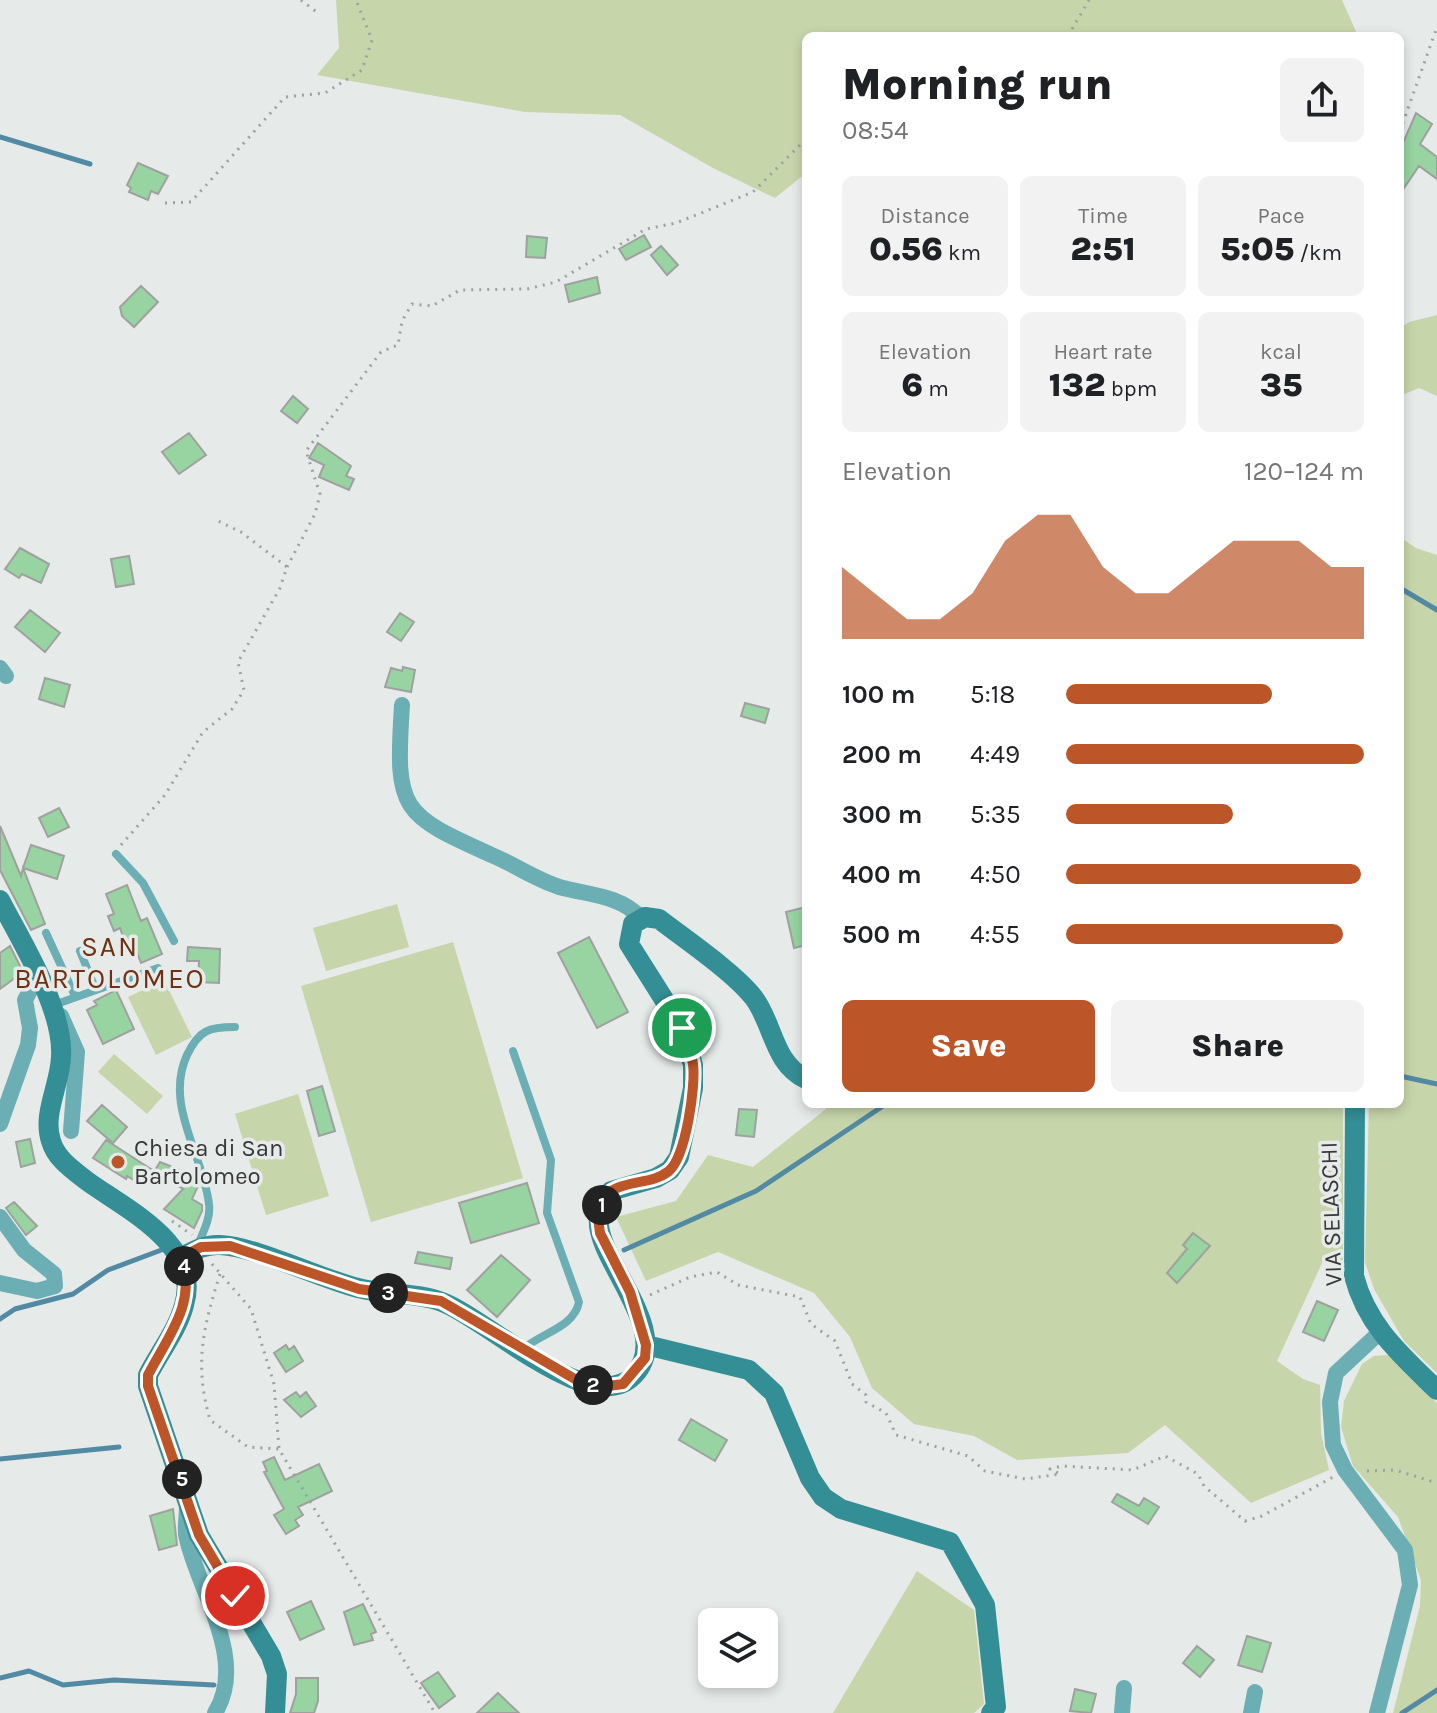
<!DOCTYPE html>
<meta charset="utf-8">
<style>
body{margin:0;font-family:Karla,sans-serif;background:#f2f2f2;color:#202124;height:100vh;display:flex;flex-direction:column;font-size:30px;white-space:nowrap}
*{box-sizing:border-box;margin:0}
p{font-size:26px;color:#757577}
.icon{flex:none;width:44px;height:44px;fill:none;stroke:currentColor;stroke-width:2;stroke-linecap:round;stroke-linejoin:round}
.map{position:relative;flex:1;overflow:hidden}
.side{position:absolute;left:802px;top:32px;width:602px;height:1076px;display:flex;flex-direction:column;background:#fff;border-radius:12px;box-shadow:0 4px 12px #0003}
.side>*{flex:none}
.controls{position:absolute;left:698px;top:1608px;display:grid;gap:16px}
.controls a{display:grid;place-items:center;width:80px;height:80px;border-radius:12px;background:#fff;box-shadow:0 4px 12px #0003;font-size:40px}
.pin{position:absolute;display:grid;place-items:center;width:68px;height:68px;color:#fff;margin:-34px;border:4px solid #fff;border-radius:50%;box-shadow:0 2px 8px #0007}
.km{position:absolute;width:40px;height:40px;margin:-20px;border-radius:50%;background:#222;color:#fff;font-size:22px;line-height:40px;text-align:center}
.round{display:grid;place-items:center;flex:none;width:84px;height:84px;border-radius:12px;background:#f2f2f2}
.headline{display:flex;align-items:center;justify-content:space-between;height:136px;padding:0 40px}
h1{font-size:44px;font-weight:800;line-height:60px}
.stats{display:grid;grid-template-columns:repeat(3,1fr);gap:12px;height:136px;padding:8px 40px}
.stats div{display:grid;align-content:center;border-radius:12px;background:#f2f2f2;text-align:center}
.stats b{font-size:34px;font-weight:800}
.stats small{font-size:22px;font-weight:400}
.stats p{font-size:22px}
.chart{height:224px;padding:16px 40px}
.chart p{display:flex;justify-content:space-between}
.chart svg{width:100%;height:144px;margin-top:8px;fill:#bc5629;opacity:.7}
.action{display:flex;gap:16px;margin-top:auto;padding:16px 40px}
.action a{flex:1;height:92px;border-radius:12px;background:#bc5629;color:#fff;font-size:32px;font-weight:800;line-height:92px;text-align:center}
.action a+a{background:#f2f2f2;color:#202124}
ul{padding:0 40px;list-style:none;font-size:26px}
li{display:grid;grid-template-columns:128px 96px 1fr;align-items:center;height:60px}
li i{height:20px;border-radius:10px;background:#bc5629}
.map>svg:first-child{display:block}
</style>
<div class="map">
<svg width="1437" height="1713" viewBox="0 0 1437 1713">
<rect width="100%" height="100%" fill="#e6eae9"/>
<path fill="#c7d5ab" d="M336,0h1006l16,36h-552v137l-31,25 -62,-30 -93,-53 -95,-3 -208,-37 22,-27z
M1437,315v81l-18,-8 -19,8v-68l9,-6z
M1400,537l16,11 21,7v818l-33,-32 -30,-52 -9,-27 4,-158h31z
M397,904l12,43 -83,24 -13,-43z
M453,942l70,236 -152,44 -70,-236z
M164,980l28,57 -36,18 -28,-58z
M114,1054l49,42 -16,18 -49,-42z
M298,1094l31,102 -63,19 -31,-101z
M827,1104h516v165l-20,-8 -46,100 26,18 17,6 1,48 8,37 -78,33 -86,-78 -37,28 -111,7 -43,-24 -60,-12 -42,-36 -22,-51 -36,-44 -96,-41 -72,29 -30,-64 60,-16 32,-46 45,12 73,-58z
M1389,1355l48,48v310h-44l27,-107 1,-26 -23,-63 -45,-51 -12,-39 3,-26 18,-37 12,-8z
M917,1571l57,39 10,94 -10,9h-141z"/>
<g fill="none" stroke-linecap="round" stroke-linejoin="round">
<path stroke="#528aa3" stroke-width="5" d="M0,137l90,27
M1400,588l37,22
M1400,1076l37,8
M624,1250l132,-59 130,-87
M0,1319l15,-10 58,-15 35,-24 56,-21
M0,1459l119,-12
M0,1678l29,-7 34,14 51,-5 100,5
M1402,1713l35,-23"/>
</g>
<path fill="#97d4a2" stroke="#9fa19f" stroke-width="2" d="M1416,113l16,11 -12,20 17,13v22l-18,-13 -19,28v-44z
M138,163l30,13 -10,18 -7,-3 -3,9 -19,-8 2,-4 -4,-3z
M644,235l7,12 -25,13 -7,-11z
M527,236l20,2 -2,20 -19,-1z
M661,246l17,19 -11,10 -16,-20z
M597,277l3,16 -31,9 -4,-17z
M141,286l17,16 -24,25 -12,-11 -2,-9z
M293,396l15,13 -11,14 -16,-12z
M189,433l17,22 -27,19 -17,-22z
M318,443l33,23 -5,10 8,3 -5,11 -30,-13 5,-12 -15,-7z
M20,548l29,16 -8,19 -19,-9 -3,4 -14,-9z
M129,556l5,28 -18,3 -5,-28z
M30,610l30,23 -15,19 -30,-25z
M400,613l14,9 -13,19 -14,-9z
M403,667l12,3 -4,22 -26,-5 6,-19 11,3z
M45,678l25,7 -6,22 -25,-8z
M745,703l24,6 -4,14 -24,-7z
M59,808l10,19 -21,10 -9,-19z
M0,826l21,50 2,-8 22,56 -14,6 -31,-60z
M31,845l33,11 -7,23 -34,-11z
M127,885l14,36 6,-3 15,36 -21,9 -8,-21 -7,3 -6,-17 -6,3 -6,-15 6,-2 -8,-20z
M806,907v38l-12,3 -8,-36z
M589,937l39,75 -31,16 -39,-75z
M10,946l13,26 -23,17v-36z
M188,947l32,2 -1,34 -21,-1 1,-21h-12z
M116,990l18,39 -31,15 -16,-34 10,-5 -3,-4z
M322,1086l13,45 -16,5 -12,-45z
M102,1105l25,22 -14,16 -26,-22z
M739,1109l18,1 -3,27 -18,-2z
M30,1139l5,24 -14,4 -5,-25z
M106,1140l48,31 -6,10 -6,4 -15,-9 -1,3 -33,-21z
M160,1162l35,14 3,10 -6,13 10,6v6l-8,17 -30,-19 19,-20 -29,-17z
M527,1183l12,40 -68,20 -12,-40z
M14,1202l23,24 -11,9 -20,-27z
M1193,1233l17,13 -33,37 -10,-10 20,-24 -4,-4z
M418,1252l34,6 -2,11 -35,-6z
M501,1255l29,25 -33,37 -30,-27z
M1317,1301l21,9 -14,31 -21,-9z
M286,1345l3,5 5,-4 9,15 -17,11 -12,-19z
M296,1392l4,5 6,-5 10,14 -15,11 -17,-17z
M691,1419l36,21 -12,21 -36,-21z
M274,1457l11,23 34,-16 13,27 -34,16 5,8 -8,5 4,6 -13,8 -12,-19 10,-6 -20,-37 3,-1 -4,-9z
M1117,1494l22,12 5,-8 15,9 -11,17 -36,-22z
M173,1509l4,36 -18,5 -9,-34z
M311,1601l13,28 -24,11 -13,-28z
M363,1604l13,28 -5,2 2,6 -19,5 -10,-33z
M1247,1636l24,7 -9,29 -24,-7z
M1197,1646l17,14 -14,17 -17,-14z
M438,1672l17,24 -16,12 -18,-25z
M296,1678h22v23l-4,12h-24l6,-19z
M1075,1689l21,5 -5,19 -21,-2z
M498,1693l21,20h-42z"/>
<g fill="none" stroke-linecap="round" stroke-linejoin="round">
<path stroke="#9ea1a0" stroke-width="3" stroke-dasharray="2 6" stroke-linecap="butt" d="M301,0l17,13
M1068,36l21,-36
M1400,131l37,-104
M165,203l26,-1 94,-105 40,-4 37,-23 10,-30 -16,-40
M287,567l28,-53 5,-20 -14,-43 75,-99 17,-7 4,-24 10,-17 20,2 28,-16 67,-1 29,-7 90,-53 30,-6 77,-31 53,-53
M121,845l44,-50 38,-63 29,-23 12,-19 -6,-28 42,-74 7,-21 -46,-35 -23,-11
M172,1221l20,14
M212,1264l39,45 23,75 5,65 156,264
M220,1274c-17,54 -26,90 -10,146l38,27 31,2
M650,1295l40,-18 27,-5 21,13 62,12 11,27 24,17 17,43 14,11v7l20,11 10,22 72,21 17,15 40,8 35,-5 -10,-5 12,-3 71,4 32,-14 33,18 6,12 41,35 17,-5 71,-39
M1367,1471l28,-1 42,13"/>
<path stroke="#6bafb5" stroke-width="8" d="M116,854l27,29 31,58
M46,933l29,63
M80,951l15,37
M51,1006l107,-38
M513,1051l38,109 -4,53 32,89c-5,26 -39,31 -57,48
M198,1245c5,-13 13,-27 11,-41 -6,-50 -45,-99 -22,-149 12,-25 22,-28 48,-28"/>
<path stroke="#6bafb5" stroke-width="16" d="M0,668l6,8
M402,705c-7,107 -2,109 94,152 21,9 44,25 67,31 28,7 58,8 78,30
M61,1016l16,36 -6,79
M0,1124l28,-79 2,-17 -5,-28 13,-24
M0,1217l24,33 30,24 1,12 -18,5 -37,-8
M187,1508c0,10 -3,22 0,31 12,53 61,121 28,174
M1122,1713l2,-25
M1251,1713l4,-21
M1377,1713l33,-128 -5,-35 -60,-80 -12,-25 -3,-43 6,-29 43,-40"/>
<path stroke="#348e95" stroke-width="20" d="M0,900c22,43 64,109 61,157 -1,28 -19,57 -10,84 5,18 22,29 36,40 40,29 115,64 97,124 -6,24 -25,48 -36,70v11l51,149 72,121 6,18 -2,39
M1355,1104l-1,172c13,50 47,79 83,114
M180,1258c13,-7 25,-14 40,-13 38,2 98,33 138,43 27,7 58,4 84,14 44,16 150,118 192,73 41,-43 -40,-117 -35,-157 1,-11 6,-19 12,-27l45,-13 14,-8 9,-13 14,-69v-23l-11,-37 -53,-84 4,-20 12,-7 14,2c26,20 76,54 95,79 20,27 19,65 52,81
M646,1345l103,25 25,23 36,85 13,19 18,12 109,33 35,63 11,102 -5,6"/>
</g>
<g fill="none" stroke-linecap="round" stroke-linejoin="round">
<defs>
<path id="route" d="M235,1596l-36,-61 -51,-149v-11c19,-37 51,-75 32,-117l21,-11 29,-1 129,43 82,12 139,81 21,5 22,-3 22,-26 1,-13 -16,-53 -30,-59 -2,-15 13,-27c18,-11 42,-7 58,-20 17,-15 27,-86 24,-107 -2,-13 -7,-24 -11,-36"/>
</defs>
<use href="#route" stroke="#fff" stroke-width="16"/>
<use href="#route" stroke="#bc5629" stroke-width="10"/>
</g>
<circle fill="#bc5629" stroke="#e6eae9" stroke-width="3" cx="118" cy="1162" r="8"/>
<g text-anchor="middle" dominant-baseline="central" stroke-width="7" stroke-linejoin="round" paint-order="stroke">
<g font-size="24" fill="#373938" stroke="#e6eae9" text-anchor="start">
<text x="134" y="1148">Chiesa di San<tspan x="134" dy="28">Bartolomeo</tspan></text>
</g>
<g font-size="24" fill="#373938" stroke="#e6eae9">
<text transform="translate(1331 1214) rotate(-92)">VIA SELASCHI</text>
</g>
<g font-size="28" letter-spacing="2" fill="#703013" stroke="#e6eae9">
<text x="110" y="946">SAN<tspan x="110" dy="32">BARTOLOMEO</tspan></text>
</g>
</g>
</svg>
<div class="controls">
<a><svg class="icon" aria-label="layers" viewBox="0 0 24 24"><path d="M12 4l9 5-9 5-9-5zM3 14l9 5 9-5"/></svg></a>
</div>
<div class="pin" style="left:682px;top:1028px;background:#1e9e55"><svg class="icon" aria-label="arrive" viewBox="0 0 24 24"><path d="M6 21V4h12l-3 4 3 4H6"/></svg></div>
<div class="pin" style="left:235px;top:1596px;background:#d93025"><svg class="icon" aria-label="check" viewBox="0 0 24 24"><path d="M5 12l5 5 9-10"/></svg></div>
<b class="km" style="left:602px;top:1205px">1</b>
<b class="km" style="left:593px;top:1385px">2</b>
<b class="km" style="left:388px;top:1293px">3</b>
<b class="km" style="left:184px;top:1266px">4</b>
<b class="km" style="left:182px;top:1479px">5</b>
<section class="side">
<div class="headline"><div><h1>Morning run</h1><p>08:54</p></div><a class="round"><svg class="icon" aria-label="share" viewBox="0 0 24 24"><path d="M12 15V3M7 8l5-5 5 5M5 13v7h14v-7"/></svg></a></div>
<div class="stats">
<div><p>Distance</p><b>0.56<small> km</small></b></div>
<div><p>Time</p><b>2:51</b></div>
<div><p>Pace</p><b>5:05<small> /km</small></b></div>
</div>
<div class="stats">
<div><p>Elevation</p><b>6<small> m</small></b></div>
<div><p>Heart rate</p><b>132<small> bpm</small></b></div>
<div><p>kcal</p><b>35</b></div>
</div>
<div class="chart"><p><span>Elevation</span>120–124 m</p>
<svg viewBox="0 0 160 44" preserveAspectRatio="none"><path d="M0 44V22L10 30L20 38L30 38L40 30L50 14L60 6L70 6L80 22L90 30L100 30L110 22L120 14L130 14L140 14L150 22L160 22V44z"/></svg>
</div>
<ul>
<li><b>100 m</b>5:18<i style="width:69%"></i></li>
<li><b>200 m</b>4:49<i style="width:100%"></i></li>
<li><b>300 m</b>5:35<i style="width:56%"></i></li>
<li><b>400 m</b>4:50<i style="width:99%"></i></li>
<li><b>500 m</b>4:55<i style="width:93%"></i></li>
</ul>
<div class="action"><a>Save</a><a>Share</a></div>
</section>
</div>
